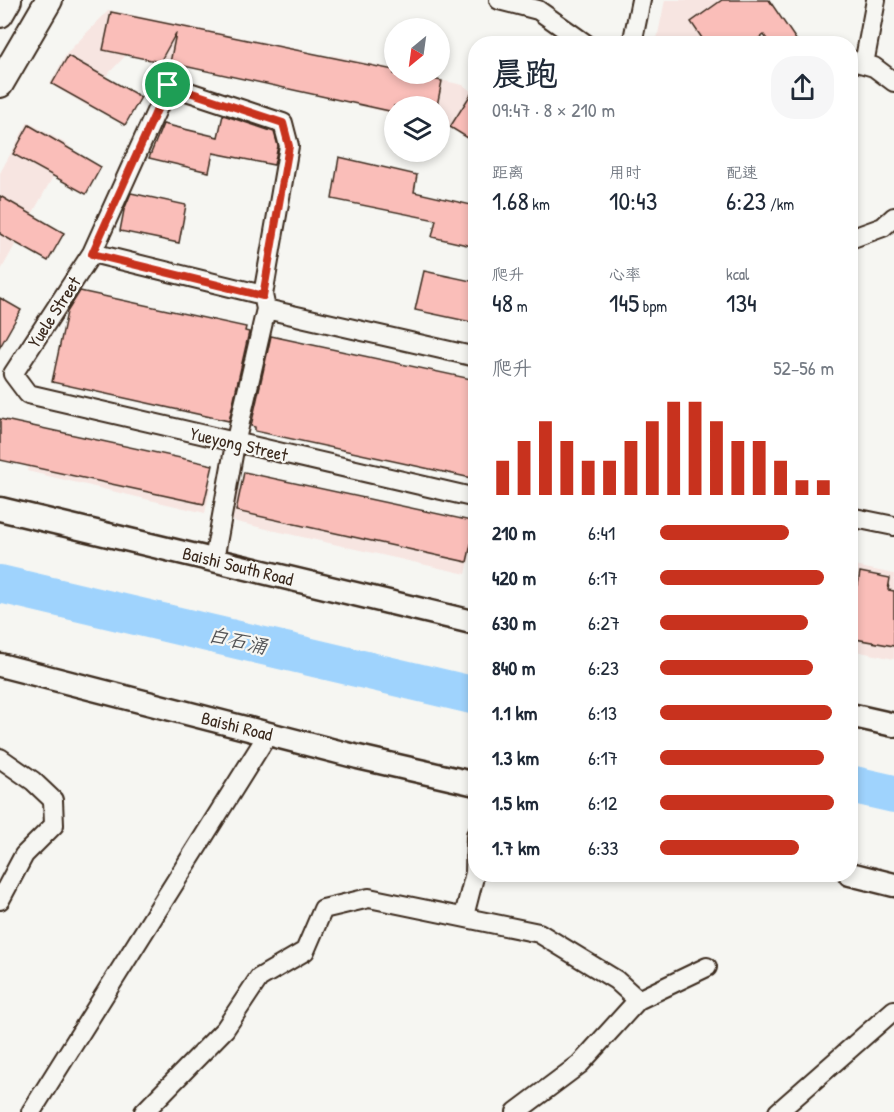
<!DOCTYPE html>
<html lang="zh">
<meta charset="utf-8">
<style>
body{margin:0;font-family:"Patrick Hand","LXGW WenKai TC",sans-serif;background:#f6f6f7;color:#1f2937;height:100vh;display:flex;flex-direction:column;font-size:22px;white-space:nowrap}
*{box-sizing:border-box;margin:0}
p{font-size:20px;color:#747a83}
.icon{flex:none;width:33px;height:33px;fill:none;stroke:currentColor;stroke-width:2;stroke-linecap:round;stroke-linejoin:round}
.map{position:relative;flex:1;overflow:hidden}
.sheet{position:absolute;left:468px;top:36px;width:390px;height:846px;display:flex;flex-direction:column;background:#fff;border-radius:24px;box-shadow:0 3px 9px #0003}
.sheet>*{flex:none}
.needle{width:39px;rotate:209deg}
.controls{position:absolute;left:384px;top:18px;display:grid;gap:12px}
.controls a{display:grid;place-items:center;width:66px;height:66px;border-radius:50%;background:#fff;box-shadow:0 3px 9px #0003;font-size:30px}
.pin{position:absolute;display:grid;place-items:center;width:51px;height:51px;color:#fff;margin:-26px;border:3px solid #fff;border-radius:50%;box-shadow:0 2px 6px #0007}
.round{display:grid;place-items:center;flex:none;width:63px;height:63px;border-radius:24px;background:#f6f6f7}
.head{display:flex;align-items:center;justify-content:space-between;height:102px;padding:0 24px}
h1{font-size:33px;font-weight:600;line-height:45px}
.stats{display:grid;grid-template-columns:repeat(3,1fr);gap:9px;height:102px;padding:6px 24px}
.stats div{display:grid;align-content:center}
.stats b{font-size:26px;font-weight:600}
.stats small{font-size:16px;font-weight:400}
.stats p{font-size:16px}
.chart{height:168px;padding:12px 24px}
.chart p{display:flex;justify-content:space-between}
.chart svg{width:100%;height:108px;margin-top:6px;stroke:#c8321e;stroke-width:6}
ul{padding:0 24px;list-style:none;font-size:20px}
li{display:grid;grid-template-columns:96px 72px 1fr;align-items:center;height:45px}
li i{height:15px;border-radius:8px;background:#c8321e}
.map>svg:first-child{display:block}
</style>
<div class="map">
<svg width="894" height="1112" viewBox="0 0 894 1112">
<rect width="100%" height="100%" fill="#f6f6f2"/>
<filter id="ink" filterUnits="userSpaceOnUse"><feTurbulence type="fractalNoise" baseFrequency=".0167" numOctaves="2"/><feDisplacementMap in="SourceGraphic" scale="12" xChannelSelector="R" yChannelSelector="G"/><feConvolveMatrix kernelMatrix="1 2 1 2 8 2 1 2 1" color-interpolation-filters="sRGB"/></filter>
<g filter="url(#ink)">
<path fill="#f7e5e1" d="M665,0h68l-7,43 -70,1z
M109,10l198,41 -8,36 -169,-36 -23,24 -18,32 -39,-23 17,-31z
M332,55l62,14v5h19l50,11 12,9v50l-29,-19 -6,-1v-18h-46v8l-70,-17z
M28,122l42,24 -70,126v-99z
M33,439l179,43 -7,31 -178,-42z
M238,489l235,53 -7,32 -234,-53z
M850,565l44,9v85l-43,-9z"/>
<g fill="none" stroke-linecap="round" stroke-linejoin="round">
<path stroke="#9fd3fd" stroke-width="38" d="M0,584l476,112
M850,784l44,10"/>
</g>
<path fill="#fabeb9" stroke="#3b2a1e" stroke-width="1.5" d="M722,0h47l30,44h-29l-6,-9 -14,9h-44l-15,-22z
M111,12l224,46 59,12v4h15l33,7 -5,25h-43v6l-224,-49 6,-30 -16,29 -57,-12z
M68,56l73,41 -16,28 -73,-41z
M476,86v57l-26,-16z
M223,115l51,17 4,14 -4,19 -61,-12 -4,19 -60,-14 14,-34 55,13z
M29,125l72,42 -15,27 -73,-40z
M339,157l78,18 -3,17 62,14v41l-44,-10 4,-17 -104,-21z
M131,193l55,12 -7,38 -59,-12 4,-21z
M0,196l64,37 -16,28 -48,-27z
M424,271l52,11v41l-61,-13z
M80,291l166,36 -1,4 4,1 -20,89 -177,-39 15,-70z
M0,298l21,12 -21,37z
M271,336l205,44v99l-221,-48v-4l-4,-1z
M0,419l213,46 -9,39 -204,-44z
M244,472l232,50 -9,40 -231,-51z
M860,572l30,6 -2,12 6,1v55l-44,-8v-55l8,2z"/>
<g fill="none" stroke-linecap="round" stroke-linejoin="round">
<defs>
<path id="minor" d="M499,0l39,10 48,34
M632,44l9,-44
M850,60l24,7 20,15
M864,64l12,-64
M850,239l33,-12 11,-10
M92,253l171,42
M266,309l210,48
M850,517l44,9
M214,560l21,-116 31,-135 -3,-14 26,-149 -6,-23 -115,-38 -76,168 -79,121 15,20 448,104
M0,758l33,23 20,19 1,25 -30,30 -24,45
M464,916l11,-43 1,-38
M31,1112l237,-378
M144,1112l81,-83 34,-51 46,-27 18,-42 46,-11 170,35 77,47 22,20
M516,1112l64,-48 58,-64 69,-33
M778,1112l116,-102"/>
<path id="tertiary" d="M0,509l476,114
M0,665l358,92 118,27
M850,715l44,10
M850,874l44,11"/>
<path id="secondary" d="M0,14l8,-14
M0,84l49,-84"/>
</defs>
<use href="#minor" stroke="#3b2a1e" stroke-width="22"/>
<use href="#tertiary" stroke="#3b2a1e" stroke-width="27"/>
<use href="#secondary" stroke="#3b2a1e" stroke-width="30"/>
<use href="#minor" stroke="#f6f6f2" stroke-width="18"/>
<use href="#tertiary" stroke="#f6f6f2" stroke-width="22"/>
<use href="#secondary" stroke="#f6f6f2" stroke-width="26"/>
</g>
</g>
<g fill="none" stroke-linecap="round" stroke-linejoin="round" filter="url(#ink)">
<defs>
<path id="route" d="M168,85l115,38 6,23 -26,150 -171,-42z"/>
</defs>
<use href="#route" stroke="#fff" stroke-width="12"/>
<use href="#route" stroke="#c8321e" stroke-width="8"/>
</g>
<g text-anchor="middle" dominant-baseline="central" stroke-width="4.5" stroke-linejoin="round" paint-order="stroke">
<g font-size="18" fill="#3b2a1e" stroke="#f6f6f2">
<text transform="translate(54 312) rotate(-57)">Yuele Street</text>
<text transform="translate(239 444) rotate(13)">Yueyong Street</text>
<text transform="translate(238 566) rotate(14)">Baishi South Road</text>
<text transform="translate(237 726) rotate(14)">Baishi Road</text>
</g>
<g font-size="20" font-style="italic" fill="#545456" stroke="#f6f6f2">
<text transform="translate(238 640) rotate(13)">白石涌</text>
</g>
</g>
</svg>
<div class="controls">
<a><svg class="needle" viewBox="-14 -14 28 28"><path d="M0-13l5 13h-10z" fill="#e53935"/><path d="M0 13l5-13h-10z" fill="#747a83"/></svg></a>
<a><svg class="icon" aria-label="layers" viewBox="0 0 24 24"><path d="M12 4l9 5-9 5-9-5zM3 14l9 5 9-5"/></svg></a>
</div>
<div class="pin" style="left:168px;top:85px;background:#1e9e55"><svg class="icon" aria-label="arrive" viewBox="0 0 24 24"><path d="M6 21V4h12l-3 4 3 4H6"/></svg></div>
<section class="sheet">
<div class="head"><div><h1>晨跑</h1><p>09:47 · 8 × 210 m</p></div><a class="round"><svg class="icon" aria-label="share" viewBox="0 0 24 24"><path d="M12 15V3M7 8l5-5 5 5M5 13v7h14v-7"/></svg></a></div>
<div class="stats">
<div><p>距离</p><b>1.68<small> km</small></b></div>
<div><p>用时</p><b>10:43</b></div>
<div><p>配速</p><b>6:23<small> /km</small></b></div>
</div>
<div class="stats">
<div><p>爬升</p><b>48<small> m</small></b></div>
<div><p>心率</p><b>145<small> bpm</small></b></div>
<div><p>kcal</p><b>134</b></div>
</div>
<div class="chart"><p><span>爬升</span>52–56 m</p>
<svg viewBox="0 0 160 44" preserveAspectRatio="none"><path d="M5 44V30M15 44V22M25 44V14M35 44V22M45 44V30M55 44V30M65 44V22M75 44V14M85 44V6M95 44V6M105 44V14M115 44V22M125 44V22M135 44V30M145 44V38M155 44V38"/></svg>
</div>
<ul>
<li><b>210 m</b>6:41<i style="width:74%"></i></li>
<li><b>420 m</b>6:17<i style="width:94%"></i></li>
<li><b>630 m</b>6:27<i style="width:85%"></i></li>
<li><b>840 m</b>6:23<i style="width:88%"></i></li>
<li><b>1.1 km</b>6:13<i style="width:99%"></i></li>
<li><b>1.3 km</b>6:17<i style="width:94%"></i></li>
<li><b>1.5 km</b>6:12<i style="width:100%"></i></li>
<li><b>1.7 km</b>6:33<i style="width:80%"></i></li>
</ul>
</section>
</div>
